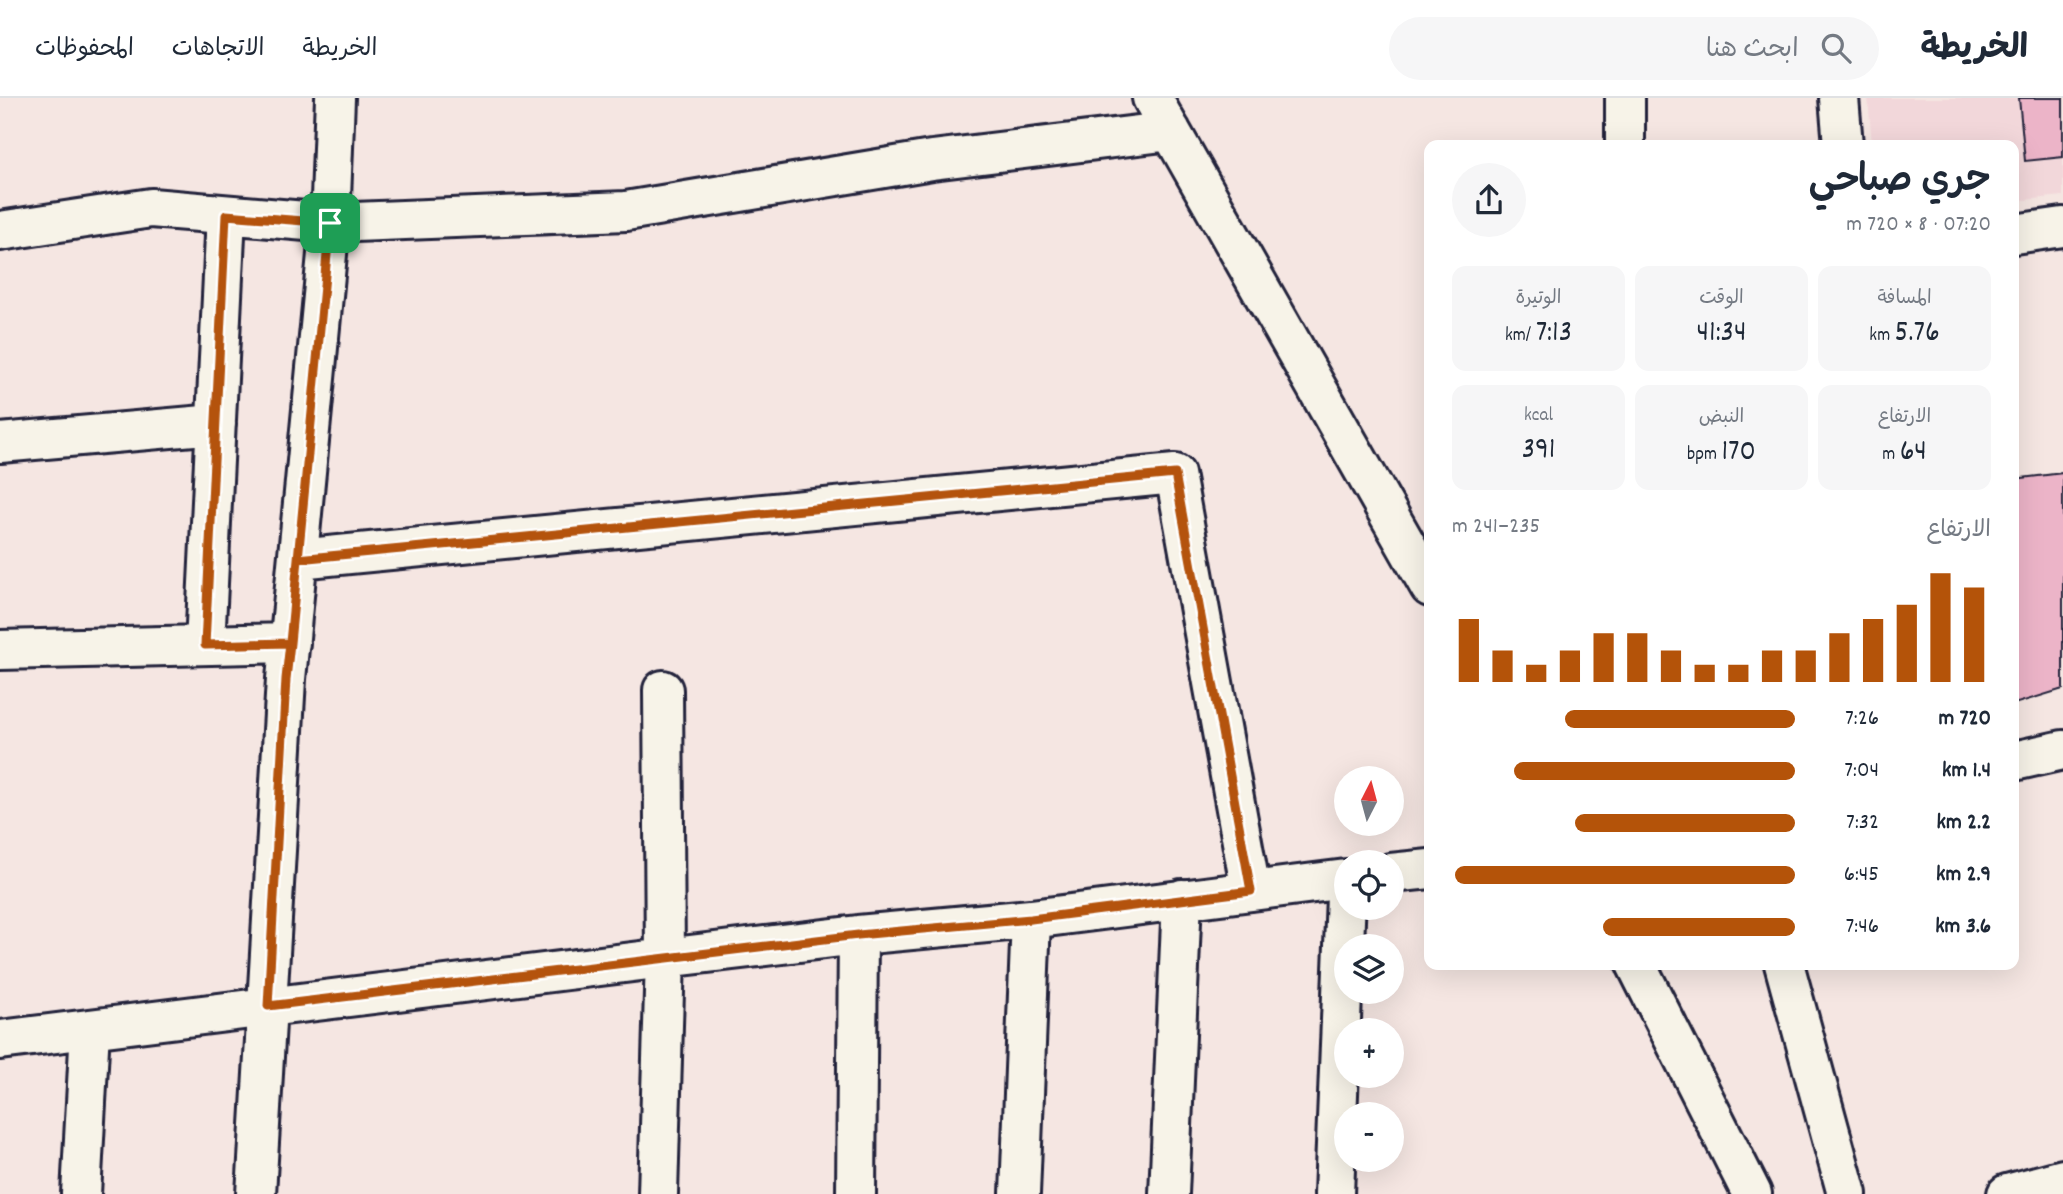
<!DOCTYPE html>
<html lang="ar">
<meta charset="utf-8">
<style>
body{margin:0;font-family:Dekko,"Playpen Sans Arabic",sans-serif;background:#f6f6f7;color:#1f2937;direction:rtl;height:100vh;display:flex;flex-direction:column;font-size:26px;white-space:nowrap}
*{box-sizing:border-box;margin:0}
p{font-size:23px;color:#747a83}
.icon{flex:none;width:38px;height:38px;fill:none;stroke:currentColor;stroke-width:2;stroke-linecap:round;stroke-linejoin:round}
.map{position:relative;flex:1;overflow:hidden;direction:ltr}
.drawer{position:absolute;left:1424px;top:42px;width:595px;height:830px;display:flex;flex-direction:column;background:#fff;border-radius:14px;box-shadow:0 7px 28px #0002;direction:rtl}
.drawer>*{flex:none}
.needle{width:46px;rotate:6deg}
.fabs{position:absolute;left:1334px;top:668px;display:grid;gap:14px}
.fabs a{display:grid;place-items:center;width:70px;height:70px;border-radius:50%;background:#fff;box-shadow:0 7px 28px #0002;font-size:35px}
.pin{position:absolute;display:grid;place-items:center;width:60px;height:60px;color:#fff;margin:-30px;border-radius:14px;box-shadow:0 4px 10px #0006}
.round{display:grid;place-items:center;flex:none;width:74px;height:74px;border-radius:37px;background:#f6f6f7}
.overview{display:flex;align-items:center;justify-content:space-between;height:119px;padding:0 28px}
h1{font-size:38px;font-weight:600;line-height:52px}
.metrics{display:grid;grid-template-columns:repeat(3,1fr);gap:10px;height:119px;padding:7px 28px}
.metrics div{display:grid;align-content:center;border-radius:14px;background:#f6f6f7;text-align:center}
.metrics b{font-size:30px;font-weight:600}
.metrics small{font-size:19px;font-weight:400}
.metrics p{font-size:19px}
.chart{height:196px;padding:14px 28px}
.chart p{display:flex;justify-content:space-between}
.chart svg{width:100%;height:126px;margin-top:7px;stroke:#b45309;stroke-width:6}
ul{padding:0 28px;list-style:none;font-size:23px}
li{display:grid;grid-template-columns:112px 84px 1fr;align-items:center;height:52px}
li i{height:18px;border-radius:9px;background:#b45309}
header{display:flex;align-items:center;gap:42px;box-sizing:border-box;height:98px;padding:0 35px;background:#fff;border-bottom:2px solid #e0e1e3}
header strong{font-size:33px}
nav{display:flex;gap:38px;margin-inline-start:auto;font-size:24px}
.search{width:490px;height:63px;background:#f6f6f7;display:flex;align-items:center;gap:18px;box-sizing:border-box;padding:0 24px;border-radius:38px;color:#747a83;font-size:26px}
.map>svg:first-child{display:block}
</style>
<header>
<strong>الخريطة</strong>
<div class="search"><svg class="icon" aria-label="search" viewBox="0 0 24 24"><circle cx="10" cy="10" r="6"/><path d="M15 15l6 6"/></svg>ابحث هنا</div>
<nav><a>الخريطة</a><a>الاتجاهات</a><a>المحفوظات</a></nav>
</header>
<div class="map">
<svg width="2063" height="1096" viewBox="0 0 2063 1096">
<rect width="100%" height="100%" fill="#f5e6e2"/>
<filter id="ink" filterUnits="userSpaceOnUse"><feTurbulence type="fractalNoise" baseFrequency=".0143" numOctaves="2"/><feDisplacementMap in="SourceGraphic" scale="14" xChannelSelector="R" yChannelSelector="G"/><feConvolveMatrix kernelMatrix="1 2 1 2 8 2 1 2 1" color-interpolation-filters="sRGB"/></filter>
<g filter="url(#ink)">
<path fill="#f2d7da" d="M1868,0h195v98l-49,5v-56h-142z"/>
<path fill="#ecb4c8" stroke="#22223b" stroke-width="2" d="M2019,0h44v59l-38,4z
M2063,375v216l-49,15v-225z"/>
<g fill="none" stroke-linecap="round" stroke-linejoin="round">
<defs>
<path id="minor" d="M1152,0l278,489
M1839,0l4,47
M1625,47v-47
M0,133l151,-23 179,15 296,-12 306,-51 239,-29
M2014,136l49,-7
M0,345l216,-19
M298,461l877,-85 76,417
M205,547l21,-430
M0,552l290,-7
M2014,663l49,-11
M1391,775l39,-4
M1636,866l116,230
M1784,866l63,230
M0,942l665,-82 193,-23 173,-16 315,-40
M81,1096l9,-165
M256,1096l30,-515 44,-456 5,-125
M658,1096l7,-236 -2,-268
M856,1096l2,-259
M1020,1096l11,-275
M1169,1096l13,-295
M1334,1096l12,-298
M2007,1096l56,-15"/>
</defs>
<use href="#minor" stroke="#22223b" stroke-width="44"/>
<use href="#minor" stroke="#f7f3e8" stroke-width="38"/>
</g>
</g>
<g fill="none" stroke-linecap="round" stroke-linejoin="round" filter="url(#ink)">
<defs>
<path id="route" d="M330,125l-40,420 -4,36 -18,327 590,-71 173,-16 220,-28 -76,-417 -877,85 -8,84 -85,2 21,-430 104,8"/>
</defs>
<use href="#route" stroke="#fff" stroke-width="14"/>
<use href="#route" stroke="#b45309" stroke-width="9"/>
</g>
</svg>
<div class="fabs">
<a><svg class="needle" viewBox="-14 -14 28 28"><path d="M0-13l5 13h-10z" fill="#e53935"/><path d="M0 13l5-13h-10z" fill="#747a83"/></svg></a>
<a><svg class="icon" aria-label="locate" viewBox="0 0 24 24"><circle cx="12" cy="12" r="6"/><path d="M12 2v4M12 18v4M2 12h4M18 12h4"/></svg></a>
<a><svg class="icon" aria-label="layers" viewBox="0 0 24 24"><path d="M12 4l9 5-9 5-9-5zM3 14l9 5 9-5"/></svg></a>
<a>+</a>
<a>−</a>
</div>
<div class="pin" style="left:330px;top:125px;background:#1e9e55"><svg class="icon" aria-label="arrive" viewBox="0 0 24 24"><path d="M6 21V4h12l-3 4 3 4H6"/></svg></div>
<section class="drawer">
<div class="overview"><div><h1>جري صباحي</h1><p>07:20 · 8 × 720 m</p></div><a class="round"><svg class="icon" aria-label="share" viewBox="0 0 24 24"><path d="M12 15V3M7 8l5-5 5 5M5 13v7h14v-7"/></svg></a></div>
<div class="metrics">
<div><p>المسافة</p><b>5.76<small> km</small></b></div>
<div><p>الوقت</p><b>41:34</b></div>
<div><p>الوتيرة</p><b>7:13<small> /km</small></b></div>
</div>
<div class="metrics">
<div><p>الارتفاع</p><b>64<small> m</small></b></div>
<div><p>النبض</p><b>170<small> bpm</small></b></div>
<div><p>kcal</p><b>391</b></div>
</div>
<div class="chart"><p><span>الارتفاع</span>235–241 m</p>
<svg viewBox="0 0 160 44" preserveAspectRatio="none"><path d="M5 44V22M15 44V33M25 44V38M35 44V33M45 44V27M55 44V27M65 44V33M75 44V38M85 44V38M95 44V33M105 44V33M115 44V27M125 44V22M135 44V17M145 44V6M155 44V11"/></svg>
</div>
<ul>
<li><b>720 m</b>7:26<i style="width:67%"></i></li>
<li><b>1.4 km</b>7:04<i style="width:82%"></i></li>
<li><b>2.2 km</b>7:32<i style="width:64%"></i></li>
<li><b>2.9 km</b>6:45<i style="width:99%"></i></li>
<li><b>3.6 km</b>7:46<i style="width:56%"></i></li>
</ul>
</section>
</div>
